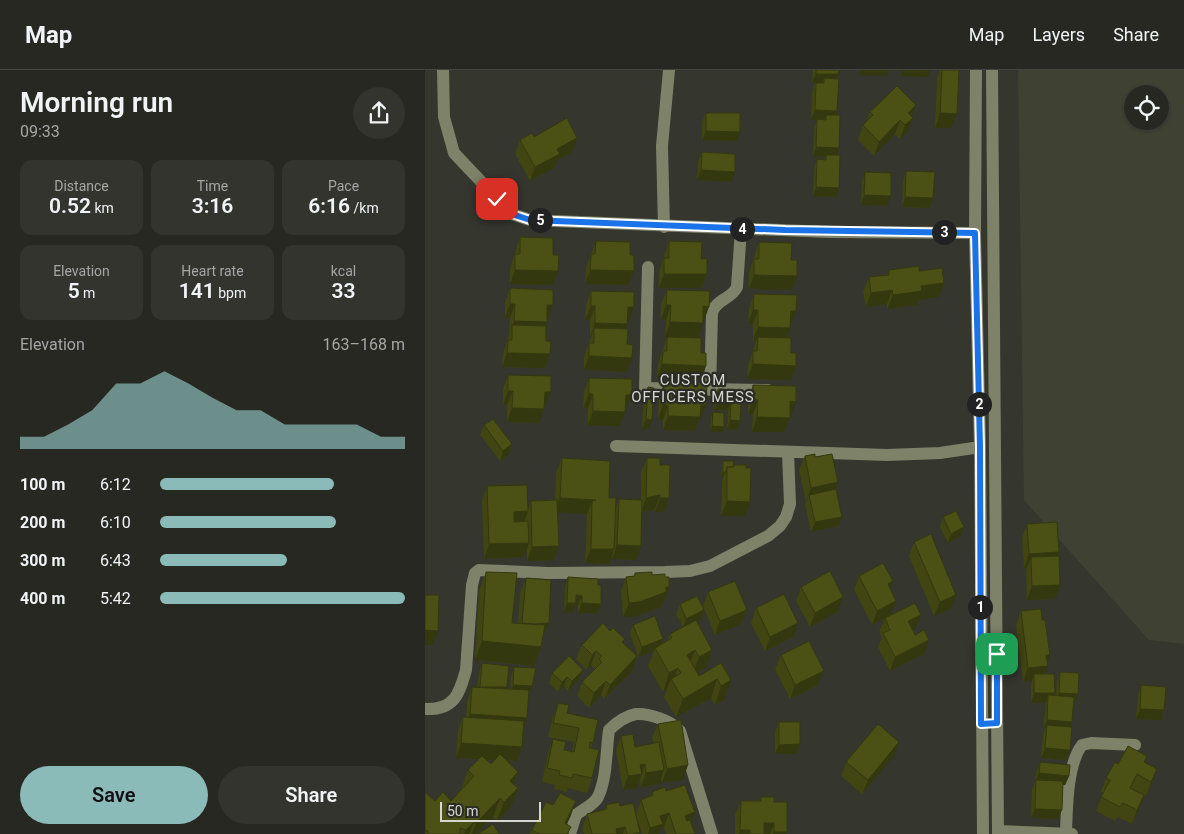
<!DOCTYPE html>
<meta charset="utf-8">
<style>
body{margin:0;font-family:Roboto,sans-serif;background:#34342f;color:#f1f3f6;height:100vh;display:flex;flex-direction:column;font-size:19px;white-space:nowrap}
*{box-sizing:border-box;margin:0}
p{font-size:16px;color:#a5a6a5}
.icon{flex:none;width:28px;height:28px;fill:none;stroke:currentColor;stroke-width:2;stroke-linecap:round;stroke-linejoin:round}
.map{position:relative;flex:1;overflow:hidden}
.side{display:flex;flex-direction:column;background:#282822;width:425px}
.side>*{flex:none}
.fabs{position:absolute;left:699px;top:15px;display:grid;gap:10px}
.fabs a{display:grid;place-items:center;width:45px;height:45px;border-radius:50%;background:#282822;box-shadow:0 1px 4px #0004,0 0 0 1px #444440;font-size:25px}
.scale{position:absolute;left:15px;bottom:12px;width:101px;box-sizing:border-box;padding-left:5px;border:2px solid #d6d7d2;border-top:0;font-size:14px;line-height:18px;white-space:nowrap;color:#d6d7d2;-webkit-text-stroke:4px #2b2c25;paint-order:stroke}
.pin{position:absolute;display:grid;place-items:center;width:42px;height:42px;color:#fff;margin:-21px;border-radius:10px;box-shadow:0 2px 8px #0006}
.km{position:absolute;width:25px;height:25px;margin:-12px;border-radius:50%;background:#222;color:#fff;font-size:14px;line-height:25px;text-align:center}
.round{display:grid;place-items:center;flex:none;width:52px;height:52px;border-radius:26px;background:#34342f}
.headline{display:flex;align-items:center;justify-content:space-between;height:85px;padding:0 20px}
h1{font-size:28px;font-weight:600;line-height:38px}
.metrics{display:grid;grid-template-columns:repeat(3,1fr);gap:8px;height:85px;padding:5px 20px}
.metrics div{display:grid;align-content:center;border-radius:12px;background:#34342f;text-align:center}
.metrics b{font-size:21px;font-weight:600}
.metrics small{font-size:14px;font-weight:400}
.metrics p{font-size:14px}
.chart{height:140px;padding:10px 20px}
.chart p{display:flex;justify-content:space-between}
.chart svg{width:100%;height:90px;margin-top:5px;fill:#8bbbb9;opacity:.7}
.cta{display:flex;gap:10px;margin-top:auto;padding:10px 20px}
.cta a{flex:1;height:58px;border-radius:30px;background:#8bbbb9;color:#111;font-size:20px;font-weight:600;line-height:58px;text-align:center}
.cta a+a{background:#34342f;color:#f1f3f6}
ul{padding:0 20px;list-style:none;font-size:16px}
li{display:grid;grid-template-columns:80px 60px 1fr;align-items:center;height:38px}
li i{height:12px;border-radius:6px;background:#8bbbb9}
header{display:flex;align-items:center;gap:30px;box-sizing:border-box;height:70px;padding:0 25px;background:#282822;border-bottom:1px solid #444440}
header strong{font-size:24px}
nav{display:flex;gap:28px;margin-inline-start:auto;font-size:18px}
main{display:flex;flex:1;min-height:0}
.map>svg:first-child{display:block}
</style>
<header>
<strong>Map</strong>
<nav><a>Map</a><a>Layers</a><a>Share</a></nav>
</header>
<main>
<section class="side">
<div class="headline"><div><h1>Morning run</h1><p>09:33</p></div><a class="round"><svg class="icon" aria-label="share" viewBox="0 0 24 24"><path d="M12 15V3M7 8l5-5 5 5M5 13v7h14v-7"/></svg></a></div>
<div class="metrics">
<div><p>Distance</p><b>0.52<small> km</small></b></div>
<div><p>Time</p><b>3:16</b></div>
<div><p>Pace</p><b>6:16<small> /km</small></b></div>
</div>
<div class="metrics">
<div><p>Elevation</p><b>5<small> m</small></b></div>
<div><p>Heart rate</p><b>141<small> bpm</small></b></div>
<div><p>kcal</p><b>33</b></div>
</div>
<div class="chart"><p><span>Elevation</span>163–168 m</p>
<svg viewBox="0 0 160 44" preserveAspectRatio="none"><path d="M0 44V38L10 38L20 32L30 25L40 12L50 12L60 6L70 12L80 19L90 25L100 25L110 32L120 32L130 32L140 32L150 38L160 38V44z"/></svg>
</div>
<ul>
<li><b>100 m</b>6:12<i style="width:71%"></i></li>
<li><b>200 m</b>6:10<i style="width:72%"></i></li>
<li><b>300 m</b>6:43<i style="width:52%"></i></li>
<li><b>400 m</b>5:42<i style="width:100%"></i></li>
</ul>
<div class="cta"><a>Save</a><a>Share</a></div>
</section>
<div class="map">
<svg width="759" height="764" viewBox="0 0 759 764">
<rect width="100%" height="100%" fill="#35362e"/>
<path fill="#3f4133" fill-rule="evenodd" d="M593,0h166v574l-35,-4 -125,-140zM708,24h27v27h-27z"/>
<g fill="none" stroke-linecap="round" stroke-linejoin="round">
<path stroke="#7e8269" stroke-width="12" d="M18,0l1,47 10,36 58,61 18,6 299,12 146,1
M551,0l-1,163 5,214 3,387
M567,0l6,764
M239,157l-2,-81 7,-76
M223,197l-3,121 123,2
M285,320l2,-77c4,-14 20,-14 25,-26l4,-58
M191,376l271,9 53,-2 40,-6
M0,639c29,1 34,-14 41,-39l6,-85 3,-12 4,-3 69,3 117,-1 25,-1 20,-5 58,-30 12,-10 6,-9 4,-13 -2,-52
M573,761l74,3
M641,762c1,-25 1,-67 16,-87l9,-2 44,2
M145,764l6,-19c7,-6 17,-9 22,-18 9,-19 8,-46 11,-67 7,-7 17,-14 27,-16 13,-1 36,7 44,17l32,103"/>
</g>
<path fill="#404512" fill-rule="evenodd" d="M388,0h26l-2,8 -1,37v40l3,33 -3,9 -23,-1 1,-27 3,-10 7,1 1,-3 -12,-1 1,-27 3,-9h-6l1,-28 3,-9h-3z
M515,0h19l-8,58h-16l2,-50z
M445,42l42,4 -4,16 -8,7 -5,-5 -21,22 -16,-16 5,-15 4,-3z
M281,43l34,19 -3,9 -35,-1v-18z
M109,67l38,15 -15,8 -3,8 -24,13 -15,-27 5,-14z
M277,82l29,30 -34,-2 1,-19z
M481,101l24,37 -28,-1 1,-26z
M440,102l22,34 -26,-1 1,-24z
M95,167l33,18 5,16 -5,14 -43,-1v-16z
M171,171l32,44 -43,-1 1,-16z
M244,171l32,18 6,15 -5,14h-43v-16z
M334,172l33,48 -43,-1v-16z
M464,200l30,1 25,12 -5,14 -20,3 -2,5 -30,4v-5l-21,3 -3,-15 6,-15 18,-2z
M85,218l38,32 -1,-1 -2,7 1,15 4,13 -5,14 -43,-1 1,-13 6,-20 1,-16h-5v-15z
M242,220l37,31h-1l-5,17 3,42 -44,-2 1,-13 9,-28h-2l1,-17 -5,-1v-15z
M166,221l43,16 -5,15h-2l-2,7 2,43 -43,-2v-13l7,-20h-1v-17h-5l1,-15z
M329,224l37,31h-1l-3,13 4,15 5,13 -5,14 -44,-1 1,-13 8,-25h-3v-17h-5l1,-15z
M83,305l38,31h-2l-5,17 -32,-1v-17h-4v-16z
M164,308l37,31h-1l-5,17 -32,-1v-17h-5l1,-16z
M239,313l37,36h-2l-4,12 -32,-1v-10l-5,-1 1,-22z
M328,315l38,31h-1l-6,16h-32l1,-18h-5v-15z
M223,317l1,42h-7l2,-32z
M293,319l24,1 -2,31 -3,9h-10l1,-19 -14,-1 1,-12z
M288,342l11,15 -2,5 -12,-1 1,-14z
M59,355l28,19 -3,10 -9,7 -20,-26z
M380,386l10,1 20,32 7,28 -4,9 -27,6 -6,-28 1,-2 -7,-32z
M137,388l47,40 7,9 3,-8 22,1v-28l6,-14 13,7 9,33 -5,14h-9v-3l-13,3 -6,48 -24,-1v-3l-3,8 -24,-1 2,-49 -29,-2 1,34 -5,14 -27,1v-12l-3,8 -40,2 -2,-58 5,-15 41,23 3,-8 24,-1 1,-28z
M298,391l23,7 -1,48h-24l1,-34 1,-5h-2l1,-11z
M518,447l21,10 -3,9 -13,7 -8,-16z
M602,454l32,28 -1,4 2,29 -5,14 -28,1 -1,-29 1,-3h-3l-2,-30z
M489,472l37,67 -17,7 -25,-60z
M61,502l26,51h6l2,-30 6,-15 17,59h-1l-1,10 -7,19 -59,-6 4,-69z
M210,503l17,2 13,2 4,10 -5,14h-1l-2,6 -27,10h-11l-2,-26 5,-14 8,-1z
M434,506l31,13 6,12 -5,14 -19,10 -18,-35z
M143,507l30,8 3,19 -4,9h-19v-8h-3l-3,8 -8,-1 1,-25z
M376,517l42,10 -5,14 -28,16 -14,-26z
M283,522l39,18 -6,14 -26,11 -12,-29z
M255,534l21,16 -4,2 15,28 -6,18 -9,5 2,3 22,-13 4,36 -10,6 -4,-7 -35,19 -12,-20 3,-8 -4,3 -15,-26 6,-15 -16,6 -8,-23 3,-9 28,19 7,-4 2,-6 13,-7 -7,-13z
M331,538l37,29 -28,14 -14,-28z
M596,541l26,51 -2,12 10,19 -1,3h2l1,-14 3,-10 18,22 -3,9h-1l-8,57 -25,-2 2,-24 2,-5h-2l3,-26h-15v-19l1,-3 -9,1 -7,-57z
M460,548l30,11 -3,1 12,24 -34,17 -12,-24 4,-10 -3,-5z
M199,574l13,12 -5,15 -28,28 -3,-4 -12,13 -12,-12 5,-14 13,-13 -4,-4 -4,5 -11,-11 6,-14z
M356,585l37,30 -28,14 -15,-30z
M57,593l24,26h4l1,-12 3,-10 18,19 -3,10 -12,65h-10l11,11 -4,12 4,4 -7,19 -14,14 -4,-4 -17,17h-51v-42l10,9h16l10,-12 7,-19 11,-11 -23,-1 2,-27 5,-14h3l1,-16 5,-14h5l2,-14zM61,689l9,1 -4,4z
M158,600l-4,9 -11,12 -4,-5 -6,6 -9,-9 3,-10z
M716,615l23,25 -3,10 -25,-1 2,-24z
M133,633l35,40 -2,5 1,30 -5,15 -19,-5 -1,4 -13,-3 1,-4 -13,-3 6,-29 5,-14 11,11 8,1 2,-9 -26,-5 5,-20z
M354,652l21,22 -3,10h-22v-22z
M233,654l25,56 -21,3 -1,-5 -2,6 -18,3 -1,-8 -3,9 -14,2 -7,-40 5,-14 14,11 19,-4 -2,-5z
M469,686l-32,38 -21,-18 5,-14z
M722,686l-3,6 13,7 -5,14 -6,13 -14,-7 12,6 -5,14 -7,15 -14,-7 -3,4 -19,-10 7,-18 -2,-1 5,-14 12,-14z
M615,692l29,14 -4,9h-2l-5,34 -27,-1 1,-29 3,-8 1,-9z
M241,721l25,32 4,11h-29l-2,-7 -3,1 -2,6h-17l-6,-19 3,19h-55l-2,-5 5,-15 17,-4 2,-5 14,1 16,8 5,-14 9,-4 2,-4z
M336,727l13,5 13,30 -1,2h-51v-19l6,-14h18z
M146,745l-4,9 2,10h-39l2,-4z"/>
<path fill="#34380f" d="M436,0h28l-3,6 -27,-1z
M478,0h27l-2,7 -27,-1z
M391,4h22l-3,10 -11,-6 -2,5h-10z
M491,35l-5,14 -3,-6z
M390,40l22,1 -3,9 -8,-5 -2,5h-13z
M515,43l17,1 -6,14h-16z
M488,48l-5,14 -8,7 5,-14z
M475,50l-5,14 -21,22 5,-14z
M281,61l34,1 -3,9 -35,-1z
M152,68l-5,14 -15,8 -3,8 -24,13 5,-14 22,-18z
M391,77l23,1 -3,9 -10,-2 -1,2 -12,-1z
M276,100l34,2 -4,10 -34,-2z
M391,117l23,1 -3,9 -23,-1z
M439,125l27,1 -4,10 -26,-1z
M480,127l28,1 -3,10 -28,-1z
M90,200l43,1 -5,14 -43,-1z
M165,200l44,1 -6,14 -43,-1z
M239,204h43l-5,14h-43z
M329,205l43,1 -5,14 -43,-1z
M519,213l-5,14 -20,3 -2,5 -30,4 6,-14 28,-9z
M467,220l-5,14 -21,3 5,-14z
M85,234h5l-5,14h-5z
M122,235h6l-5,15 -6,-1z
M241,235h5l-5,15 -5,-1z
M166,236h4l-5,14h-5z
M278,236l6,1 -5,14h-6z
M203,237h6l-5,15 -6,-1z
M328,240h5l-5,14h-5z
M366,241h5l-5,14h-6z
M89,251l33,1 -6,14 -29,-10z
M245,252l33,1 -5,15 -33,-1z
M170,253l32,1 -5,14 -28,-10 -3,9h-1z
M333,257l32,1 -5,14 -27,-5 -2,4h-3z
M82,283l43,1 -5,14 -43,-1z
M164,286l43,2 -5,14 -43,-2z
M237,294l44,2 -5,14 -44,-2z
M328,294l43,2 -5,14 -44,-1z
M83,321h5l-6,14h-4z
M120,322h6l-5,14h-6z
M164,324h4l-5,14h-5z
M201,325h6l-6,14h-5z
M328,330h5l-5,14h-5z
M293,331h13l-3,10 -14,-1z
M365,331l6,1 -5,14 -6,-1z
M238,335h5l-5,15 -5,-1z
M276,335h5l-5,14h-2l-4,12 -32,-1 5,-14z
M87,338l32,1 -5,14 -32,-1z
M168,341l32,1 -5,14 -32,-1z
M332,347l33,1 -6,14h-32z
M221,349l6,1 -3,9h-7z
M305,350l10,1 -3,9h-10z
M287,356l12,1 -2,5 -12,-1z
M87,374l-3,10 -9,7 3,-10z
M298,402l2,1 -2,4h-2z
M413,412l-5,14 -24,-1 -3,7 5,-14z
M235,425l-5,14 -14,3 5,-14z
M135,428l36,2 -4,1 -5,13 -32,-2z
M235,428h9l-5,14h-9z
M302,431l23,1 -5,14h-24z
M103,441l-5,14 -14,1 5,-14z
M417,447l-4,9 -27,6 4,-10z
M539,457l-3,9 -13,7 3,-9z
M104,473l-5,14 -40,2 5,-15z
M192,475l24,1 -5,14 -24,-1z
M134,476l-5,14 -27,1 5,-14z
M166,479h23l-5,15 -24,-1z
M634,482l-5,14 -23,-9 -4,11h-3l5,-14z
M468,511l-5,14v-11z
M635,515l-5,14 -28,1 5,-14z
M241,517h3l-5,14h-1l-2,6 -27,10h-11l6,-14z
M151,525l6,1 -4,9h-3l-3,8 -8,-1 3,-9z
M531,525l-5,14 -17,7 6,-14z
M418,527l-5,14 -28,16 5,-14z
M471,531l-5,14 -19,10 5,-14z
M157,533l19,1 -4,9h-19z
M279,540l-3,10 -18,8 3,-9z
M322,540l-6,14 -26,11 5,-14z
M496,545l-6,14 -12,6 5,-14z
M124,553l-6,14 -26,2 5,-14z
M373,553l-5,14 -28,14 5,-14z
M0,560l13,1 -5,14h-8z
M238,569l-3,9h-5l-1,3 -16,6 4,-10z
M504,570l-5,14 -34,17 5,-14z
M57,571l59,6 -7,19 -59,-6z
M270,580l-7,19 -8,4 7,-18z
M287,580l-6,18 -14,8 7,-19z
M171,581l-5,14 -4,5 5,-15z
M621,585h4l-4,11h2l-6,14 -8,-6 -2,7 -9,1 5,-14z
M212,586l-5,15 -28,28 6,-14z
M253,598l-5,14 -2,-3 -4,10 -4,3 6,-19z
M158,600l-4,9 -11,12 4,-10z
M399,601l-6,14 -28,14 5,-14z
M142,607l-3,9 -6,6 4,-10z
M292,609l-6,19 -35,19 7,-18z
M306,610l-6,19 -10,6 6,-19z
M181,611l-5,14 -12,13 5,-15z
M88,615l19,1 -3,10 -19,-1z
M82,617l-3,9 -24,-8z
M609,623h21l-4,10 -3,-8 -2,8h-15z
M634,623l19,1 -3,9 -19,-1z
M715,639l24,1 -3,10 -25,-1z
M45,644l57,4 -5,14 -57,-4z
M622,650l25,2 -3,9 -22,-6 -2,4h-2z
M474,672l-5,14 -32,38 6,-14z
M36,673l61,4 -5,14 -61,-3z
M375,674l-3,10h-22l4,-9z
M620,678l25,2 -4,10 -25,-2z
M220,694l-8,24 -14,2 5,-14 12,-11z
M263,695l-5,15 -21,3 5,-14z
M732,699l-5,14 -6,13 5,-14z
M239,700l-5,14 -18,3 5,-14z
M93,702l-7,19 -1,-10z
M614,703l30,3 -4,9 -30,-3z
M93,718l-7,19 -14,14 7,-19z
M719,725l-5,14 -7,15 5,-14z
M75,728l-7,19 -17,17h-4l4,-11z
M151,731l-5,14 -9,19 3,-11z
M610,739l27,1 -4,9 -27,-1z
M270,742l-5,15 -10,3 5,-14z
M244,743l-5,14 -3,1 -2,6h-11l2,-6 10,-12z
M49,752l-5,12h-5l2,-4z
M339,753h10l-4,11h-9z
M200,757l-2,7h-8l1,-5z
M315,760h10l-1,4h-10z
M349,762h13l-1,2h-13z"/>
<path fill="#4b5015" stroke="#34380f" d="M391,0h23l-1,4h-22z
M517,0h17l-2,44 -17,-1z
M399,8l15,1 -2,32 -22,-1 1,-27h8z
M472,16l19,19 -8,8 5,5 -8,7 -5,-5 -21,22 -16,-17 10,-10 -3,-3z
M281,43h34v19l-34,-1z
M401,45h14l-1,33 -23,-1 1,-28 9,1z
M142,48l10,20 -20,11 3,5 -25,13 -15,-27 12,-7 2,4z
M277,82l33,2v18l-34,-2z
M401,85h14l-1,33 -23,-1 1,-28 9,1z
M481,101l29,1 -2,26 -28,-1z
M440,102l26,1v23l-27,-1z
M95,167l33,1v17h6l-1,16 -43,-1v-16h5z
M171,171l34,1v13h4v16l-44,-1 1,-16h4z
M244,171l33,1 -1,17h6v15h-43v-16h5z
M334,172l33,1 -1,17h6v16l-43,-1v-16h5z
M494,196v5l23,-3 2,15 -23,3 1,5 -29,4 -1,-5 -21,3 -2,-16 20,-2v-5z
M85,218l43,2v15h-6v17l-33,-1 1,-17h-5z
M242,220l43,1 -1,16 -6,-1v17l-33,-1 1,-17h-5z
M166,221l43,1v15h-6l-1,17 -32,-1v-17h-4z
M329,224l43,1 -1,16h-5l-1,17 -32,-1v-17h-5z
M87,255l34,1v15h5l-1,13 -43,-1 1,-13h4z
M169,258l34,1 -1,15 6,1 -1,13 -43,-2v-13h5z
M242,267l34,1v15h5v13l-44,-2 1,-13h4z
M333,267l33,1v15h5v13l-43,-2v-13h4z
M83,305l43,1v16h-6l-1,17 -32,-1 1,-17h-5z
M164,308l43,1v16h-6l-1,17 -32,-1v-17h-4z
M239,313l43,1 -1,21h-5l-1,12 -32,-1v-11h-5z
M328,315l43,1v16l-6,-1v17l-33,-1 1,-17h-5z
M223,317l6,1 -2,32 -6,-1z
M293,319l24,1 -2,31 -10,-1 1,-19h-13z
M288,342l11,1v14l-12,-1z
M68,349l19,25 -9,7 -19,-26z
M390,384v3l17,-3 6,28 -27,6 -6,-32z
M137,388l48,3 -1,37h7l-2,51h-23l1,-48 4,-1 -36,-2z
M222,388h13v7h10l-1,33h-9v-3l-14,3z
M298,391h11l-1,6h-6l-2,6 -2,-1z
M309,395h12v3h5l-1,34 -23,-1v-34h7z
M102,415l1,26 -14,1v10l14,-1 1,22 -40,1 -2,-58z
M411,419l6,28 -27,5 -6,-27z
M194,429l23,1 -1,46 -24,-1z
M132,430l2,46 -27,1 -1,-46z
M531,441l8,16 -13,7 -8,-17z
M632,452l2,30 -30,2 -2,-30z
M506,464l25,61 -16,7 -26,-60z
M634,486l1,29 -28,1 -1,-29z
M458,493l10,18 -5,3 8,17 -19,10 -18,-35z
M405,501l13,26 -28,16 -14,-26z
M61,502l31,1 -5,50 33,2 -4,22 -59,-6z
M227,502v3l13,-1v3h4v10h-3v5l-27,10 -10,1 -3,-26 9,-1v-3z
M143,507l30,2v6h3v19l-19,-1v-7l-6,-1v8h-9z
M101,508l25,2 -2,43 -16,1 -11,-1z
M310,511l12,29 -27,11 -12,-29z
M359,524l14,29 -28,14 -14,-29z
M0,525h14l-1,36 -13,-1z
M272,526l7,14 -18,9 -6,-15z
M490,533l6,12 -13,6 7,14 9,-5 5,10 -34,17 -12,-24 7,-3 -5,-12z
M616,539l1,11h3l5,35h-4l2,11 -20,2 -7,-57z
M230,546l8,23 -21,8 -9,-22z
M271,550l16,30 -13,7 -4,-7 -8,5 12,21 22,-13 10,17 -10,6 -4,-7 -34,20 -12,-20 10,-6 -3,-5 -9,5 -14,-25 17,-10 -2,-4z
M178,553l7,8 3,-3 12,11 -3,3 15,14 -27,29 -4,-4 -12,12 -12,-11 20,-20 -3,-3 3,-3 -6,-5 -4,4 -10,-10z
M384,571l15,30 -29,14 -14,-30z
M144,586l14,14 -11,11 -5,-4 -5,5 -10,-9z
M57,593l27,3 -2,21h-27z
M89,597l22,1 -4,18 -19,-1z
M635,602l19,1 -1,21 -19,-1z
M609,604h20l1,19h-21z
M716,615l25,2 -2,23 -24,-1z
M47,617l57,3 -2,28 -57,-4z
M623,625l26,2 -2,25 -25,-2z
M133,633l11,2 -2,8 31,7 -5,23 -3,-1 -1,6 10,2 -7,28 -19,-4 -1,4 -13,-3 1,-4 -13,-3 6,-29 13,3 -2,8 10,2 5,-24 -26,-5z
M38,647l61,4 -2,26 -61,-4z
M256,650l7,45 -21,4 -9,-45z
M354,652h21v22l-21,1z
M453,654l21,18 -31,38 -22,-18z
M622,655l25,2 -2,23 -25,-2z
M208,664l2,13 24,-5 5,28 -18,3 -1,-9 -5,1 2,9 -14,2 -7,-40z
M703,676l19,10 -3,6 13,7 -6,13 -14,-8 -7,14 14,7 -7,15 -14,-7 -3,4 -19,-10 9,-17 -4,-2 9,-16 3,2z
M75,684l18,18 -8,9 8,7 -14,14 -4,-4 -24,25 -2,-1 -8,8 -6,-2v6h-32v-3l-3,-1v-38l10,9 8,-9 8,9 23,-25 -6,-6 14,-14 9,8z
M615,692l30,3 -1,11 -30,-3z
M611,710l27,1 -1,29 -27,-1z
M260,715l10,27 -10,4 2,5 3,-1 5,14h-19l-7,-21 -9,3 3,8 -13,4 -9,-28 12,-5 -1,-3 13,-5 1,4z
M135,723l16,8 -11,22 6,4 -4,7h-27l-8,-4 14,-28 7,3z
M336,727h13v5h13v30h-13v-9h-10v11h-14v-4h-10l1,-29h20z
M194,732l1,4 13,-3 7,29 -8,2h-5l-2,-7 -9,2 1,5h-25l-5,-20 20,-5 -1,-4z
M68,754l6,10h-21z"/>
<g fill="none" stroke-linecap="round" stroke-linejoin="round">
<defs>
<path id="route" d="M72,129l15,15 18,6 255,10 190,3 5,214 1,277 16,-1v-69"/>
</defs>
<use href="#route" stroke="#fff" stroke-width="10"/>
<use href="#route" stroke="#1a73e8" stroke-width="6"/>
</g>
<g text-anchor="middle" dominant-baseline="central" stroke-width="4.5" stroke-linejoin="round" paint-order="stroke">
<g font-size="15" letter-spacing="1" fill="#d6d7d2" stroke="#2b2c25">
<text x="268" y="310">CUSTOM<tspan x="268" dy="17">OFFICERS MESS</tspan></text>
</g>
</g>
</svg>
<div class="fabs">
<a><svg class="icon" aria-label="locate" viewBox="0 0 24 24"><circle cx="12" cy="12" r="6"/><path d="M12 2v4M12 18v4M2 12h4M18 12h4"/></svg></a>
</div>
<div class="scale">50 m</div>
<div class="pin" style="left:572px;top:584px;background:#1e9e55"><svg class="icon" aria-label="arrive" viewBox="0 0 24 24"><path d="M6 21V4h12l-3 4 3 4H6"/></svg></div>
<div class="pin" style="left:72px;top:129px;background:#d93025"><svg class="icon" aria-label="check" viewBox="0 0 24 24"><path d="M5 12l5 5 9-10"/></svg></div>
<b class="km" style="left:555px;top:537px">1</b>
<b class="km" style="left:554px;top:334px">2</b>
<b class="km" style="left:519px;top:162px">3</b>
<b class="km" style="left:317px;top:159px">4</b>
<b class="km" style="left:115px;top:150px">5</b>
</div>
</main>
